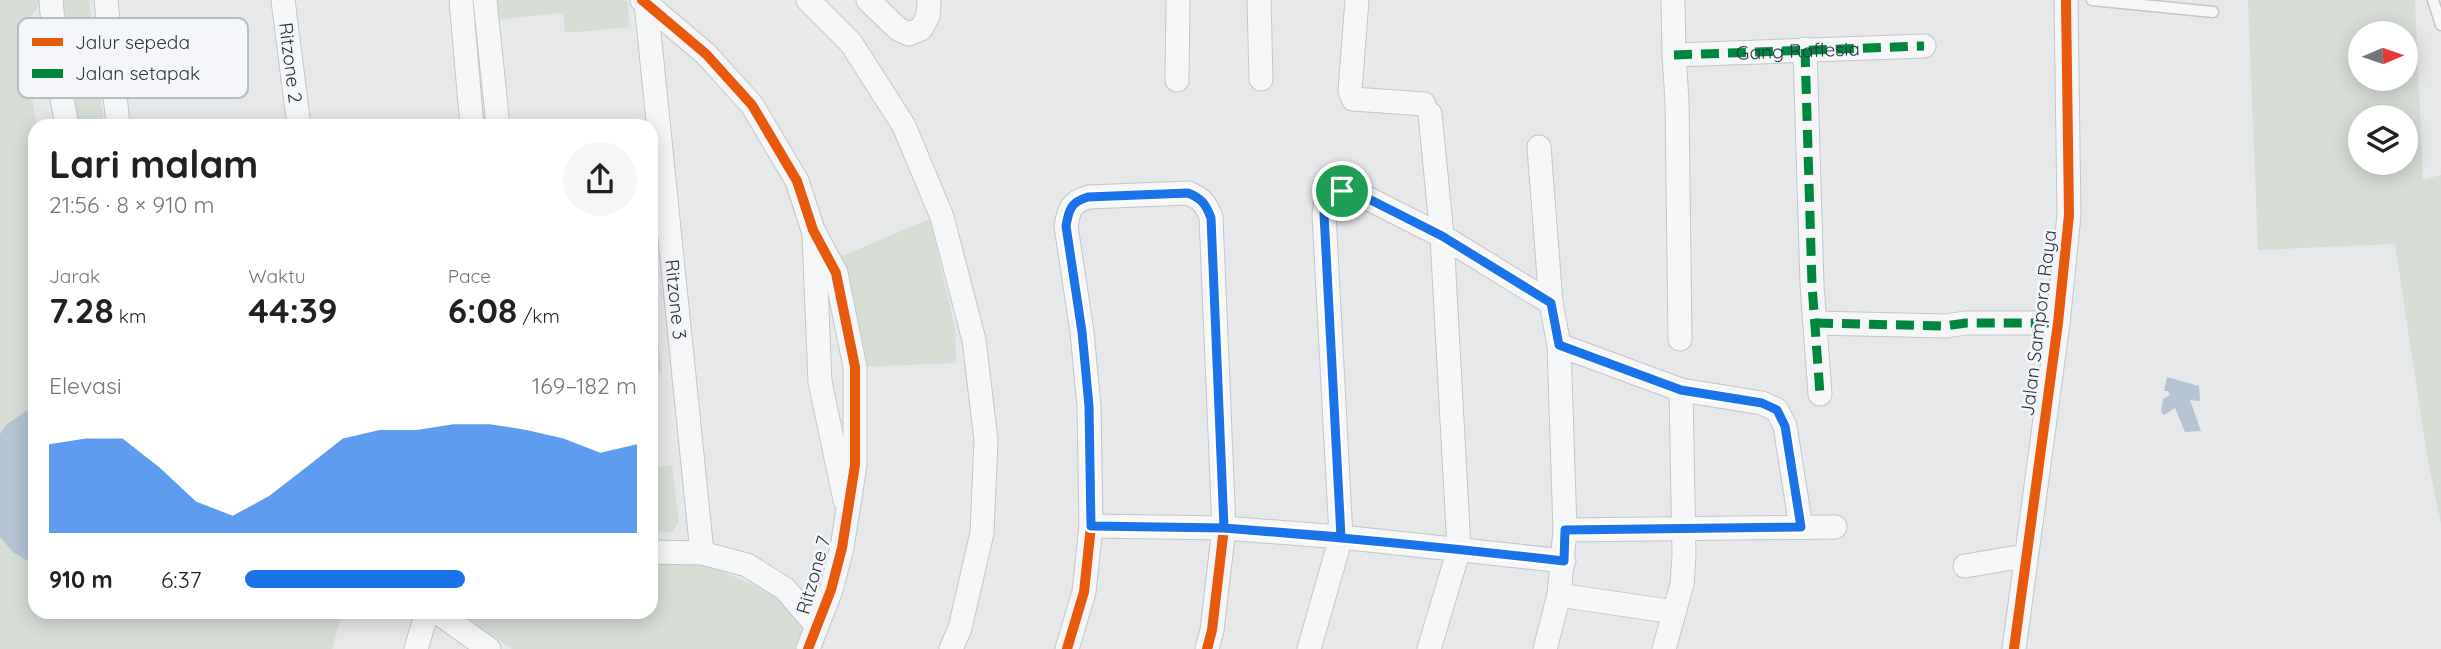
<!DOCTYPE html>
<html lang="id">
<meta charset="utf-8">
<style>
body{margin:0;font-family:Quicksand,sans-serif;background:#f6f6f6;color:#202124;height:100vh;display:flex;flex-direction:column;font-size:26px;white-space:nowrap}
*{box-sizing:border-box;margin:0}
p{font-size:23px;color:#757577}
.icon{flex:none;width:38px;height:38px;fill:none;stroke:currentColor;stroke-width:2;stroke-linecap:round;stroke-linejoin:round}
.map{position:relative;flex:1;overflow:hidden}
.drawer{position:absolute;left:28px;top:119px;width:630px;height:500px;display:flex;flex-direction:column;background:#fff;border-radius:21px;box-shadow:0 4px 18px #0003}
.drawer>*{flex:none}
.needle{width:46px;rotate:88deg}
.tools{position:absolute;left:2348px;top:21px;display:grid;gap:14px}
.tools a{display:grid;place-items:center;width:70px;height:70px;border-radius:50%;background:#fff;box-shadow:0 4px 18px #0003;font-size:35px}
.pin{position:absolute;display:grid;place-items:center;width:60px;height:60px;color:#fff;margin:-30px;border:4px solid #fff;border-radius:50%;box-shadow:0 2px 7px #0007}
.round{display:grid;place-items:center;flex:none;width:74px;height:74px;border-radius:37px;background:#f6f6f6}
.overview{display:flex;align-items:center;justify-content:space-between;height:119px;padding:0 21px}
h1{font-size:38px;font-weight:700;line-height:52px}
.figures{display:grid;grid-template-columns:repeat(3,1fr);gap:10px;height:119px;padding:7px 21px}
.figures div{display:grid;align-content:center}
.figures b{font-size:35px;font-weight:700}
.figures small{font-size:19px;font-weight:400}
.figures p{font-size:19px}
.chart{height:196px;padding:14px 21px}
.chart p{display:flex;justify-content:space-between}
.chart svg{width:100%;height:126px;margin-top:7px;fill:#1a73e8;opacity:.7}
ul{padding:0 21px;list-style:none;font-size:23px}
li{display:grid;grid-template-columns:112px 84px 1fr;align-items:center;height:52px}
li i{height:18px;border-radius:9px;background:#1a73e8}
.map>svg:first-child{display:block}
</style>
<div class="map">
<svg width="2441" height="649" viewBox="0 0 2441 649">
<rect width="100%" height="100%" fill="#e6e8ea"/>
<path fill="#d6ded6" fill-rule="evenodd" d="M0,0h39l2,2 -21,30 17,94h-2v486l307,1 -10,36h-332z
M57,0h32l15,126h-29z
M484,0h141l3,3 1,24 -64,6 -2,-20 -76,8z
M2248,0h167l8,180 18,-5v349l-14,-69 -32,-211 -137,6zM2361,33h45v46h-45zM2361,117h45v46h-45z
M930,219l25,109 1,35 -94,4 -25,-109z
M651,288l11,84 -11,2z
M672,465l7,57 -7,10 -21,1v-66z
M651,563l54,1 70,30 30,31 -9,24h-284l-52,-36 191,-1z"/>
<path fill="#b4c4d5" d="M2167,377l32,9 1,15 -10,-1 11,31 -16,1 -10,-24 -11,7 -3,-3 2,-13 7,-4 -2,-4h-4z
M35,405v160l-21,-12 -14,-16v-103l7,-10z"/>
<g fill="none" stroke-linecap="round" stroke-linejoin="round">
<defs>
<path id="service" d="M2092,0l121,12
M2433,0l8,25"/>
<g id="minor">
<path d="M51,0l6,71 10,55"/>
<path d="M106,0l12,126"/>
<path id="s1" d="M283,0l16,126"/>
<path d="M461,0l11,126"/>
<path d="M485,0l13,126"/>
<path d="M642,0l64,54 46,51 45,76 16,49 23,43 19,94v98l-13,83 -11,42 -23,59"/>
<path d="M808,0l43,43 53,83 38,91 32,123 12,100 -4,93 -22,95 -9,21"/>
<path d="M868,0l30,29 11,5 12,-5 7,-13 1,-16"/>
<path d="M1259,0l2,79"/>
<path d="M1357,0l-7,91 3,8 71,5"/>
<path d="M1673,0l1,55 3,46 3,238"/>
<path id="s2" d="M646,3l56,550"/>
<path d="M1805,49l7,236 8,109"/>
<path d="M1674,55l250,-9"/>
<path d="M1177,80l1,-80"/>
<path d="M1539,147l12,156 8,42 6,185 -6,65 -14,54"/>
<path d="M814,236l6,146 25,118"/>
<path d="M1815,323l130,3 21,-3h92"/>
<path d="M1559,345l122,45 81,13 15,7 8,16 16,101"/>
<path d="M1091,526l133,2 117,9 223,24"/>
<path d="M1565,530l270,-3"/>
<path d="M651,552l51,1 45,12 38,24 32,37"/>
<path d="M1965,566l47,-8h13"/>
<path d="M1559,595l115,17"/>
<path d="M437,612l52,37"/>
<path d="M416,649l11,-37"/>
<path d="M1067,649l17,-57 7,-66 -2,-120 -7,-74 -16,-106c3,-17 5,-24 23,-29l99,-4c13,5 18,11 23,24l13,311 -12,102 -5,19"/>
<path d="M1309,649l32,-112 -17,-323c2,-23 10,-24 31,-22l87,44 109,67"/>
<path d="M1429,649l30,-100 -17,-313 -12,-122"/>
<path d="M1664,649l18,-65 2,-29 -3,-165"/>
<path d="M2014,649l44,-326 11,-108 -3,-215"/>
</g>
</defs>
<use href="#service" stroke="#c4c6c8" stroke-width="13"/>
<use href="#minor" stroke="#c4c6c8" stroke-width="25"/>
<use href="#service" stroke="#f5f6f7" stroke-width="10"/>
<use href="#minor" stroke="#f5f6f7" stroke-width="23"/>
<g stroke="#00873e" stroke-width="9" stroke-dasharray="18 9" stroke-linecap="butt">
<path d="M1805,49l7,236 8,109"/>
<path id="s3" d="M1674,55l250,-9"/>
<path d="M1815,323l130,3 21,-3h92"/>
</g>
<defs>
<path id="cycleway" d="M642,0l64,54 46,51 45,76 16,49 23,43 19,94v98l-13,83 -11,42 -23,59
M1067,649l17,-57 7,-66 -2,-120 -7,-74 -16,-106c3,-17 5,-24 23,-29l99,-4c13,5 18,11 23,24l13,311 -12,102 -5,19
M2014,649l44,-326 11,-108 -3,-215"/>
</defs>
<use href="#cycleway" stroke="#f4f6f9" stroke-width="15"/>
<use href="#cycleway" stroke="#e8590c" stroke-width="10"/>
</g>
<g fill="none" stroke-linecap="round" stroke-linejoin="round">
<defs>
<path id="route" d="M1342,191c-14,3 -17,9 -18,23l17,323 -117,-9 -133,-2 -2,-120 -7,-74 -16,-106c3,-17 5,-24 22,-29l100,-4c13,5 18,11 23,25l13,310c114,9 227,20 340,33l1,-31 236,-3 -16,-101 -8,-16 -15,-7 -81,-13 -122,-45 -8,-42 -109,-67 -87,-44 -13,-1"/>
</defs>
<use href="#route" stroke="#fff" stroke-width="14"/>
<use href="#route" stroke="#1a73e8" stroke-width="9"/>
</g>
<g text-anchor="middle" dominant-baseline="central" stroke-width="5" stroke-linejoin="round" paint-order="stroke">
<g font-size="19" fill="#2b3445" stroke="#f4f6f9">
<text stroke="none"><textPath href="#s3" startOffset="124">Gang Raflesia</textPath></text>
<text stroke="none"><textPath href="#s1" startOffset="63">Ritzone 2</textPath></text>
<text stroke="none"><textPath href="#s2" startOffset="298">Ritzone 3</textPath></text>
<text transform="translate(2038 323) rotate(-83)">Jalan Sampora Raya</text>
<text transform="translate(813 575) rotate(-74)">Ritzone 7</text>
</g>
</g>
<rect x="18" y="18" width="230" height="80" rx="10" fill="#f4f6f9" stroke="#b8bcc3" stroke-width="2"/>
<rect x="32" y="38" width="31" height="8" fill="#e8590c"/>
<rect x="32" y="69" width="31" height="9" fill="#00873e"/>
<g font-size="19" fill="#2b3445">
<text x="75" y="49">Jalur sepeda</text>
<text x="75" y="80">Jalan setapak</text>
</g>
</svg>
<div class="tools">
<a><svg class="needle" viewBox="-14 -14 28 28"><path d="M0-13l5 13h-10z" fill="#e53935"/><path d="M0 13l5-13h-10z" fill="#757577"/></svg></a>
<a><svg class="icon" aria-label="layers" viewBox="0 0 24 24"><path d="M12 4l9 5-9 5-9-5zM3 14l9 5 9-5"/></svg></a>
</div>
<div class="pin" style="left:1342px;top:191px;background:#1e9e55"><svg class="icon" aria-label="arrive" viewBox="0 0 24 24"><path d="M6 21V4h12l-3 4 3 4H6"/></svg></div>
<section class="drawer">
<div class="overview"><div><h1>Lari malam</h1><p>21:56 · 8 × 910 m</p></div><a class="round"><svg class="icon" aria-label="share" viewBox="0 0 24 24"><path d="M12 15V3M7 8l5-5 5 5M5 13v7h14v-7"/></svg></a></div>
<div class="figures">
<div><p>Jarak</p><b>7.28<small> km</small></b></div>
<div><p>Waktu</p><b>44:39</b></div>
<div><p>Pace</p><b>6:08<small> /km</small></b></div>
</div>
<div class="chart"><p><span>Elevasi</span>169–182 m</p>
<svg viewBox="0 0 160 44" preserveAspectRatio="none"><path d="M0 44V13L10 11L20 11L30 21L40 33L50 38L60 31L70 21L80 11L90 8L100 8L110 6L120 6L130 8L140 11L150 16L160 13V44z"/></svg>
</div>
<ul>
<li><b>910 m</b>6:37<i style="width:56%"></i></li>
</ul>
</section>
</div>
